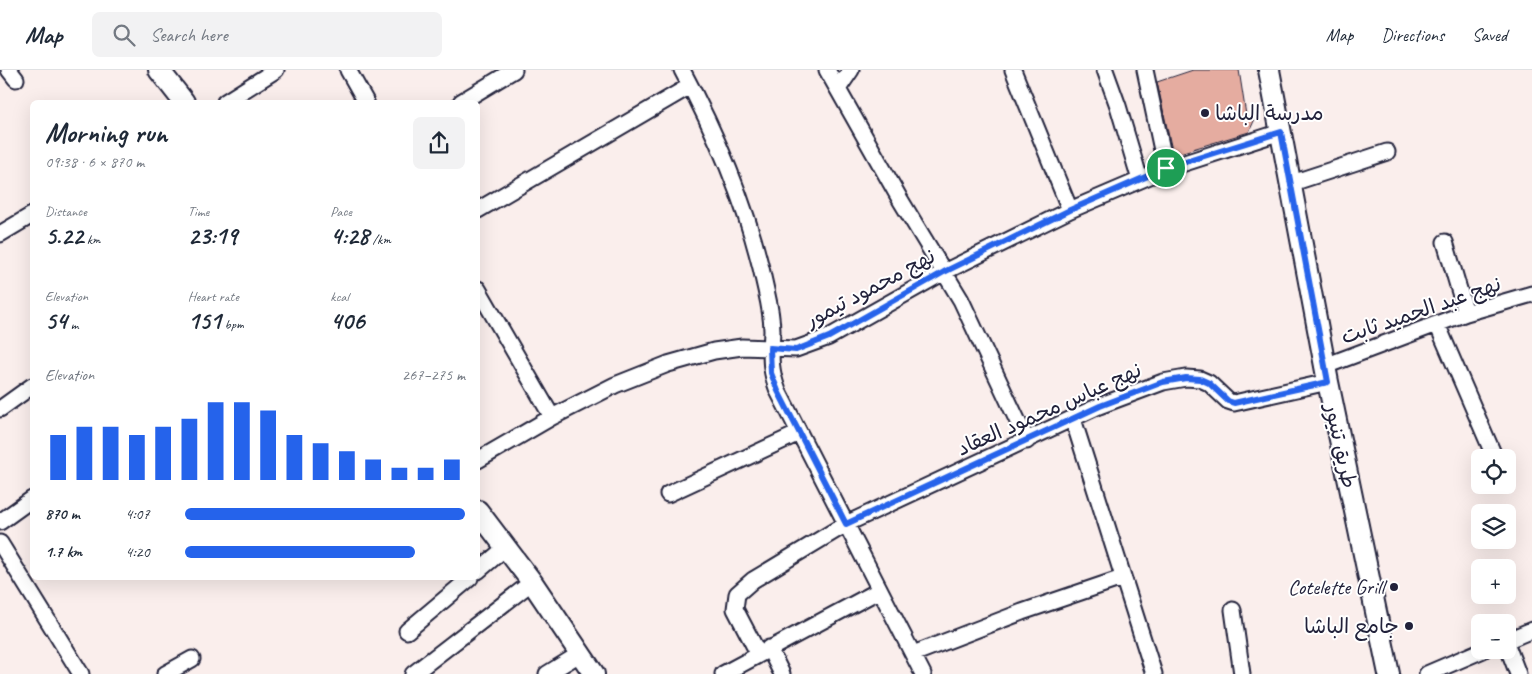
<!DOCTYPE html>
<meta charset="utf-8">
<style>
body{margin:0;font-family:Caveat,"Playpen Sans Arabic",sans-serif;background:#f2f2f3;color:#1f2937;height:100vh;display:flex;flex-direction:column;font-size:19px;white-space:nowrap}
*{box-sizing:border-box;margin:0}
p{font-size:16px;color:#747a83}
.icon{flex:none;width:28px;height:28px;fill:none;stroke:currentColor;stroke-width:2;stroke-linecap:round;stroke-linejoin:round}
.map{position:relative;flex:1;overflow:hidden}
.side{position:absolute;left:30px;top:30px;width:450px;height:480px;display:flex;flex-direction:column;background:#fff;border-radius:8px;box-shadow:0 5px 20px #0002}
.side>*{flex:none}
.fabs{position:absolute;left:1471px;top:379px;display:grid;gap:10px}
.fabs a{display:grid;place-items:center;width:45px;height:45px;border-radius:8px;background:#fff;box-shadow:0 5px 20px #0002;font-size:25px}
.pin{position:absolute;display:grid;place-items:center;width:42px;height:42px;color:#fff;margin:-21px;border:2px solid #fff;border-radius:50%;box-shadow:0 1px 5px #0007}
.round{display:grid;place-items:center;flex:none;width:52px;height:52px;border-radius:8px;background:#f2f2f3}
.overview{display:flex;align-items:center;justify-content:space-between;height:85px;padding:0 15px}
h1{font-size:28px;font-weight:700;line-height:38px}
.stats{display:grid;grid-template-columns:repeat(3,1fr);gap:8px;height:85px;padding:5px 15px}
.stats div{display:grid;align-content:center}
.stats b{font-size:25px;font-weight:700}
.stats small{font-size:14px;font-weight:400}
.stats p{font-size:14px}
.chart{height:140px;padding:10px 15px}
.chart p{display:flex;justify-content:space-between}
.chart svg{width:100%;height:90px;margin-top:5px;stroke:#2563eb;stroke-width:6}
ul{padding:0 15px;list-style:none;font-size:16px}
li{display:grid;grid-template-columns:80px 60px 1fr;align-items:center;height:38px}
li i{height:12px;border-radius:6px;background:#2563eb}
header{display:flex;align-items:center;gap:30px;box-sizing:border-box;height:70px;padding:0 25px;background:#fff;border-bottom:1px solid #e0e1e3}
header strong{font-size:24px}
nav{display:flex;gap:28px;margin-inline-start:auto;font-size:18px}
.search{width:350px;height:45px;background:#f2f2f3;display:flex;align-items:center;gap:12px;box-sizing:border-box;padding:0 18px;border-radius:8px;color:#747a83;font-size:19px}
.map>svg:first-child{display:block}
</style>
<header>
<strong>Map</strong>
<div class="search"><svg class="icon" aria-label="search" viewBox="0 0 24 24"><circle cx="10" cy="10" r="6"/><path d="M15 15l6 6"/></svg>Search here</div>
<nav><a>Map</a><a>Directions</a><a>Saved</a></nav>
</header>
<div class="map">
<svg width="1532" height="604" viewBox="0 0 1532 604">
<rect width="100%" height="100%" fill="#faeeec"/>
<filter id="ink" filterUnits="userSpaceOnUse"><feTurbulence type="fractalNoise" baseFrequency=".02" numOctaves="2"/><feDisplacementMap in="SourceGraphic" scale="10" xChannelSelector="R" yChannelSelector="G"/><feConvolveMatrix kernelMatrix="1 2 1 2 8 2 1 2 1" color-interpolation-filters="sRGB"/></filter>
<g filter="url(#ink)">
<path fill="#e5aca0" stroke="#22223b" d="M1193,0h46l7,45 8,6 -5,11 -76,23 -16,-73z"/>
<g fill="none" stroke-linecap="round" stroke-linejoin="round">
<defs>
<path id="minor" d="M9,0l7,9
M348,0l18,32
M682,0c37,69 68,143 84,220 3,13 6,27 6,41 -1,24 -3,36 6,60l145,283
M827,0l74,131 60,99 66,141
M1013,0l57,140
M1105,0l13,36 22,74
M1145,0l21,99
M838,19l13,-19
M225,32l51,-32
M461,32l53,-32
M1289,114l98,-32
M478,140l212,-124
M0,164l32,-19
M1445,172l21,71
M478,219l74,128
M1437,254l58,134
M1325,296l141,-53 66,-19
M0,339l32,-23
M1073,349l81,255
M478,390l74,-43 63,-32 53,-21 46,-13 28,-4 54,2 33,-12 115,-65 126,-62 96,-41 115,-37
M668,424l131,-61
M0,452l32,-23
M0,473l81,131
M478,501l27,-23
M1233,540l9,64
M407,561l63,-53
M1508,570l24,-10
M769,578l13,26
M1508,578l10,26
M758,583l-23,-44 2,-15 16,-14 93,-56 253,-118 64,-24 23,-4 14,1 9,4 19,18 6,2 94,-21
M913,584l109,-42 100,-34
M165,604l27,-15
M413,604l119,-92
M547,604l34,-21
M723,604l157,-84
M1427,604l56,-24"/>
<path id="major" d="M159,0l25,32
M1269,0l59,312 61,292
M478,441l54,71 62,92"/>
</defs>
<use href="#minor" stroke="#22223b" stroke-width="19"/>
<use href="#major" stroke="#22223b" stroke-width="24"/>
<use href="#minor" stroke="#fff" stroke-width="15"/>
<use href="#major" stroke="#fff" stroke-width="20"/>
</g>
</g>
<g fill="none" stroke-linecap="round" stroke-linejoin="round" filter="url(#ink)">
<defs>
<path id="route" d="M1281,62l47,250 -94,21 -6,-2 -19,-18 -9,-4 -14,-1 -23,4 -63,24 -254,118 -68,-133 -7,-18 -1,-25 26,2 33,-13 115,-65 126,-62 96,-42z"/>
</defs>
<use href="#route" stroke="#fff" stroke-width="10"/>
<use href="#route" stroke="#2563eb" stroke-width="6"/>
</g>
<g fill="#22223b" stroke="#fff" stroke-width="2">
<circle cx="1205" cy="43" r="5"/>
<circle cx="1394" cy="517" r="5"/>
<circle cx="1409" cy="556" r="5"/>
</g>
<g text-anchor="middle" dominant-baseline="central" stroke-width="4" stroke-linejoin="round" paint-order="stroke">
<g font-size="21" fill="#22223b" stroke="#fff" text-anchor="end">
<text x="1215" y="43" text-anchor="start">مدرسة الباشا</text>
<text x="1384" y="517">Cotelette Grill</text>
<text x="1399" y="556">جامع الباشا</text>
</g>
<g font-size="21" fill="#22223b" stroke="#fff">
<text transform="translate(870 218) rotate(-28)">نهج محمود تيمور</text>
<text transform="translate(1421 240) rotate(-19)">نهج عبد الحميد ثابت</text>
<text transform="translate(1049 339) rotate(-24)">نهج عباس محمود العقاد</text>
<text transform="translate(1341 376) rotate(78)">طريق تنيور</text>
</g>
</g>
</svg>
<div class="fabs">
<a><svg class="icon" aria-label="locate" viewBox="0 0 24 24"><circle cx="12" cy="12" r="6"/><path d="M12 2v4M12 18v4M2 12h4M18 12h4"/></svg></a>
<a><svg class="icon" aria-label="layers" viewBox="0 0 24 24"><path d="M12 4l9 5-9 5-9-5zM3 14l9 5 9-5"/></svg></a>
<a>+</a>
<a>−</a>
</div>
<div class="pin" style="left:1166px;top:98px;background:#1e9e55"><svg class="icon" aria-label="arrive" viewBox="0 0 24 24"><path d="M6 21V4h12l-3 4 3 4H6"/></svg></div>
<section class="side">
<div class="overview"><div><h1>Morning run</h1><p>09:38 · 6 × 870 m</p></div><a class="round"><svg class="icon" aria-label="share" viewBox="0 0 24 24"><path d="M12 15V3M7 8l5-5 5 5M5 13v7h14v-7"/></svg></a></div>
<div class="stats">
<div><p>Distance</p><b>5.22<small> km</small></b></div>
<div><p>Time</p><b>23:19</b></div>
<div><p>Pace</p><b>4:28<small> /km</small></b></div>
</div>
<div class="stats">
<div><p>Elevation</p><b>54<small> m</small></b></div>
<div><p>Heart rate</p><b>151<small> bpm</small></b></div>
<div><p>kcal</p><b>406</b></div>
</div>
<div class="chart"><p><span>Elevation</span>267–275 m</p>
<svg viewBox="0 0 160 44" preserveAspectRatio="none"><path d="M5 44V22M15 44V18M25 44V18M35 44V22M45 44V18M55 44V14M65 44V6M75 44V6M85 44V10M95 44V22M105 44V26M115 44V30M125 44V34M135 44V38M145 44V38M155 44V34"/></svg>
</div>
<ul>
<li><b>870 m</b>4:07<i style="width:100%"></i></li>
<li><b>1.7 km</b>4:20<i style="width:82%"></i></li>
</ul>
</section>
</div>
